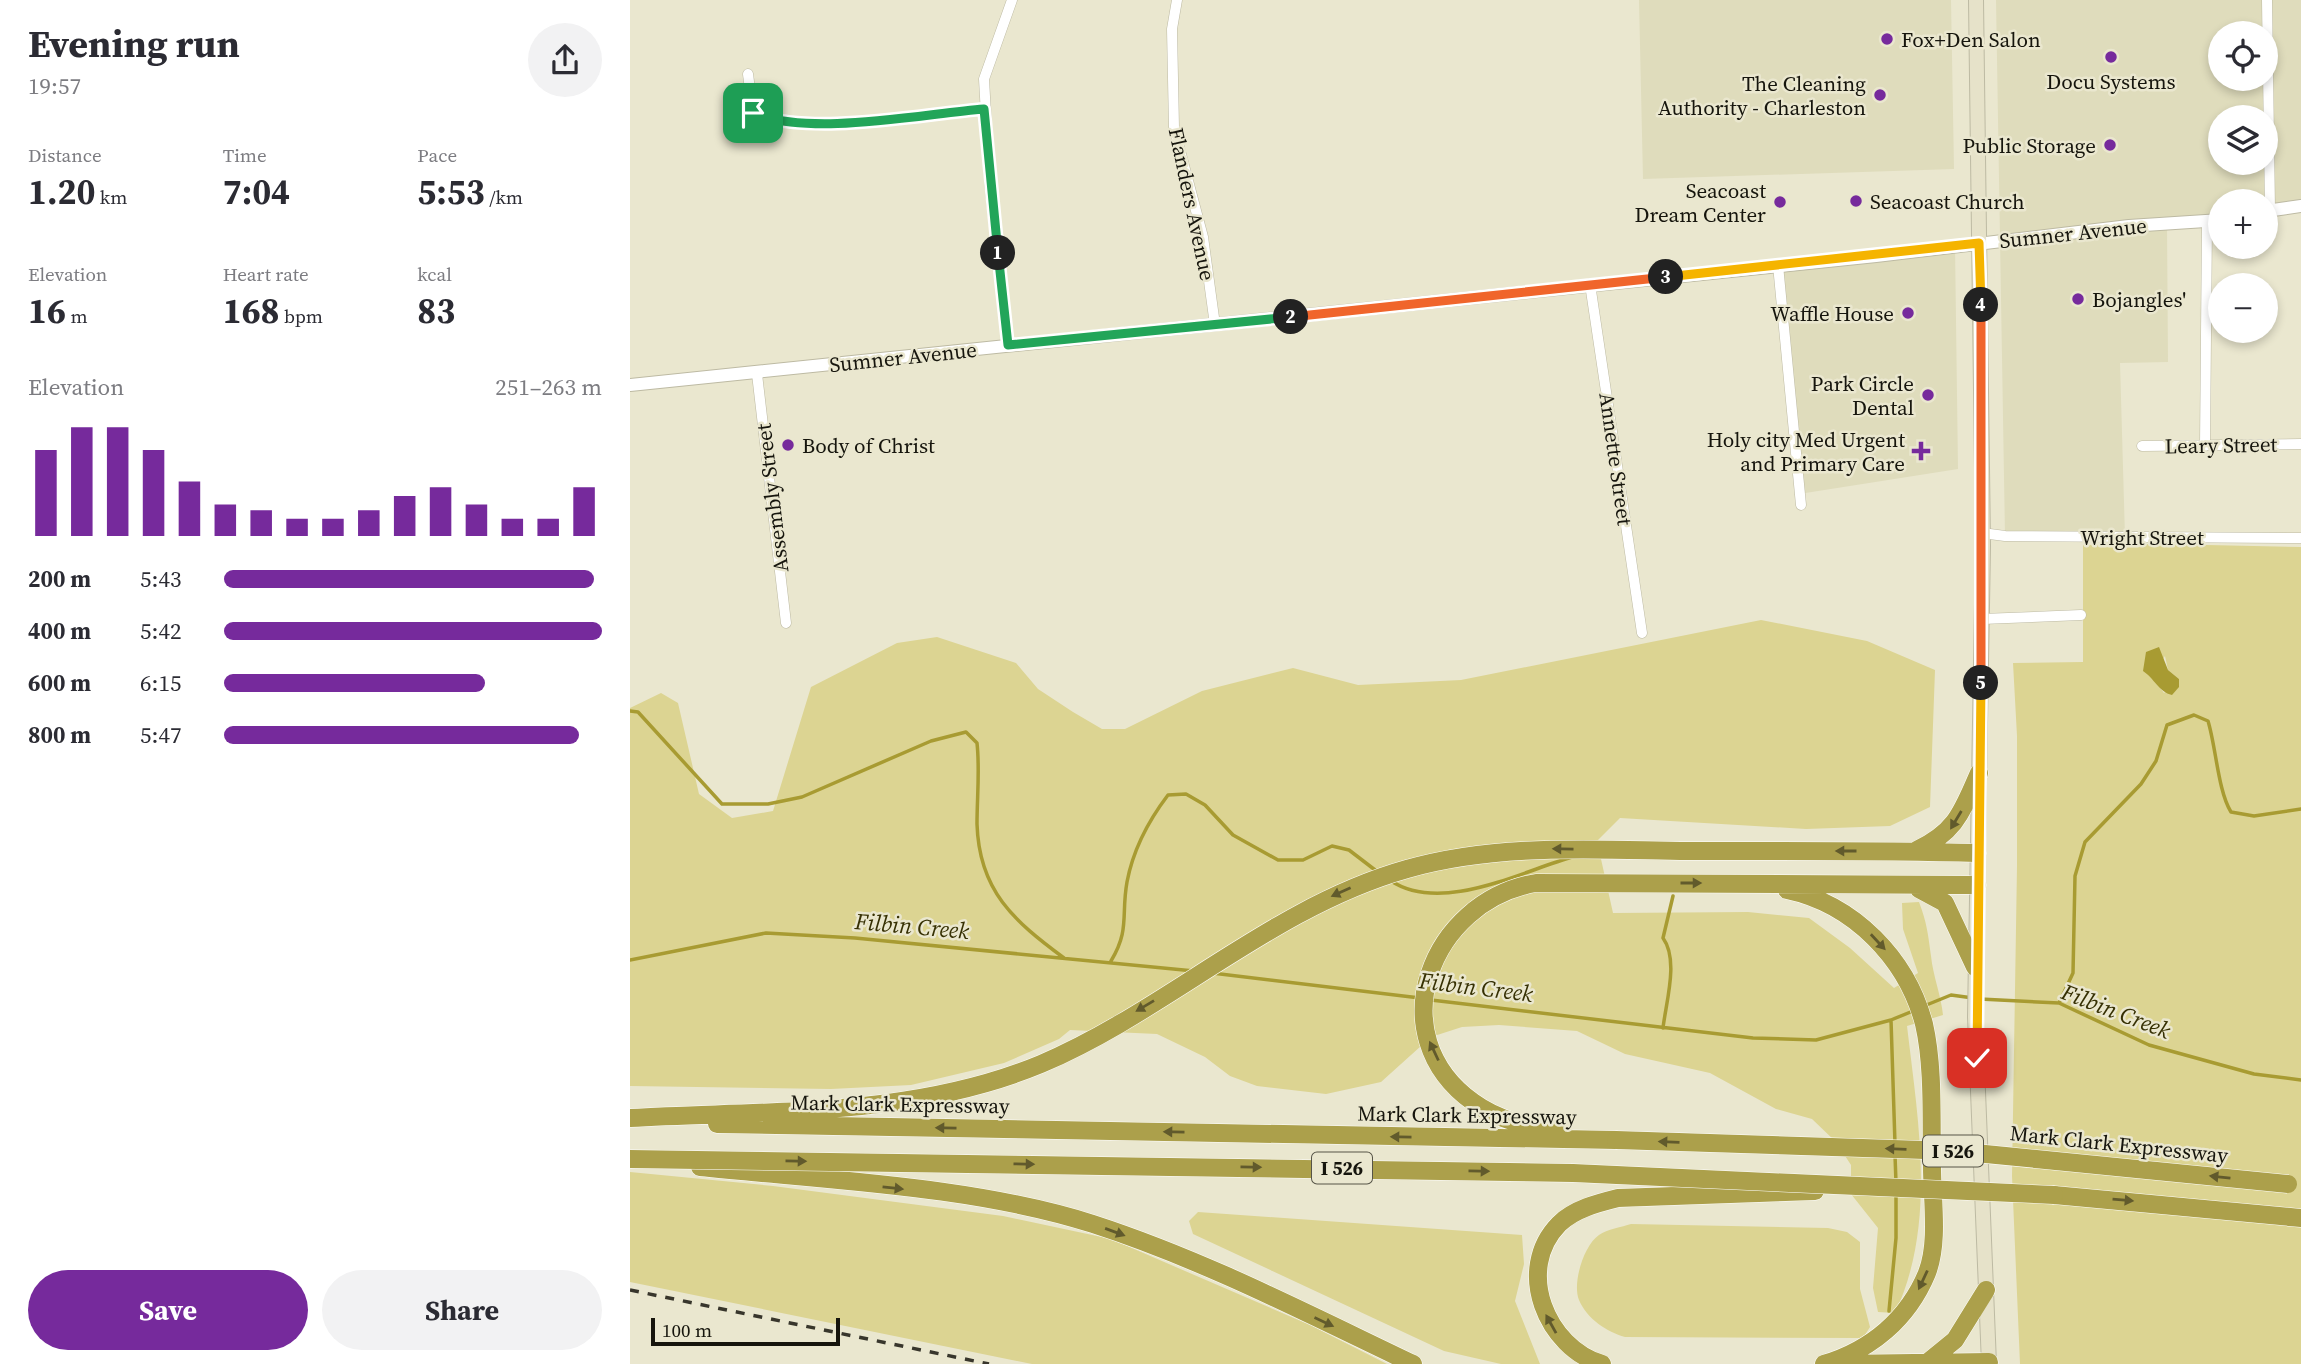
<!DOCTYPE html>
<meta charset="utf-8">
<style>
body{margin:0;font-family:"Source Serif 4",serif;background:#f2f2f3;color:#2b2b33;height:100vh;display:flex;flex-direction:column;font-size:26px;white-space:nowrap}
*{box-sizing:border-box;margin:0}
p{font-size:23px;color:#7c7c81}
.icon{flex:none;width:38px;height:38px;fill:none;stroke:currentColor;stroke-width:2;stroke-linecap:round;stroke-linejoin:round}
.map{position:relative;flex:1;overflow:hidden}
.details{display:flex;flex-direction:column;background:#fff;width:630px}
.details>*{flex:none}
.controls{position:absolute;left:1578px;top:21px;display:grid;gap:14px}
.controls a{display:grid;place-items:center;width:70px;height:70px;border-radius:50%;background:#fff;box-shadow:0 4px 10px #0003;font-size:35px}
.scale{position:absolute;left:21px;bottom:18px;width:189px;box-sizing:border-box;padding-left:7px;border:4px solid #16150d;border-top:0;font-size:19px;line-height:24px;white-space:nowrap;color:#16150d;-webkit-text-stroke:5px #eae7cf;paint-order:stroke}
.pin{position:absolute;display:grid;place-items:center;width:60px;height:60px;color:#fff;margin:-30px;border-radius:14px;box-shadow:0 4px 10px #0006}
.km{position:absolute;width:35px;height:35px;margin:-18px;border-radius:50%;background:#222;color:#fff;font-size:19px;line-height:35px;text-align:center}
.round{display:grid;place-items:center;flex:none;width:74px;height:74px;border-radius:37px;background:#f2f2f3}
.summary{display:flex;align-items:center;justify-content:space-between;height:119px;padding:0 28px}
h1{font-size:38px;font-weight:700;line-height:52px}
.stats{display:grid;grid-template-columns:repeat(3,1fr);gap:10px;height:119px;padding:7px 28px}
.stats div{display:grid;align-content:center}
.stats b{font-size:35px;font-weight:700}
.stats small{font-size:19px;font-weight:400}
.stats p{font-size:19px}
.chart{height:196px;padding:14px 28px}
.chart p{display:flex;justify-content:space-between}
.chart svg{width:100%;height:126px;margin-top:7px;stroke:#762a9c;stroke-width:6}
.cta{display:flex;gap:14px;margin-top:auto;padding:14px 28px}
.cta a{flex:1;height:80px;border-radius:42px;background:#762a9c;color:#fff;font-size:28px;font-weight:700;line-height:80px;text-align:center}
.cta a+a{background:#f2f2f3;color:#2b2b33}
ul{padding:0 28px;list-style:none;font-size:23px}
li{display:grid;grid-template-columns:112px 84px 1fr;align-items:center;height:52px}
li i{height:18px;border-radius:9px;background:#762a9c}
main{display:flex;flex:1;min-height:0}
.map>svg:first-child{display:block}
</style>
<main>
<section class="details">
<div class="summary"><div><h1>Evening run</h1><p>19:57</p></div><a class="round"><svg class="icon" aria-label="share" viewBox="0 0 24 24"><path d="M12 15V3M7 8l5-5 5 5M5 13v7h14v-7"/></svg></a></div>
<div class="stats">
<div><p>Distance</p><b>1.20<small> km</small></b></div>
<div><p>Time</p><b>7:04</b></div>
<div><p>Pace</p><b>5:53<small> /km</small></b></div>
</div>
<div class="stats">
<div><p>Elevation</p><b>16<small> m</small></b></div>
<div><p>Heart rate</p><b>168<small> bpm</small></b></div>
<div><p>kcal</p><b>83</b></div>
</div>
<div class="chart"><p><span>Elevation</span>251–263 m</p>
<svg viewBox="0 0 160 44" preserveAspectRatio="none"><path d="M5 44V14M15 44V6M25 44V6M35 44V14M45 44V25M55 44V33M65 44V35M75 44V38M85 44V38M95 44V35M105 44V30M115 44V27M125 44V33M135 44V38M145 44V38M155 44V27"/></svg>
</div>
<ul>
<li><b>200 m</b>5:43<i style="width:98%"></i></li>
<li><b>400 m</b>5:42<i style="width:100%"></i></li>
<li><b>600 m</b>6:15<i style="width:69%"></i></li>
<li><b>800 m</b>5:47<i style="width:94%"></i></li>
</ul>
<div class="cta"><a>Save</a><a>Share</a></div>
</section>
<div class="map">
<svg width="1671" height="1364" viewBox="0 0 1671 1364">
<rect width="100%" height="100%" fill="#eae7cf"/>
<path fill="#dfdcbc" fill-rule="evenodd" d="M1009,0h312l3,169 -311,10z
M1366,0h305v206l-35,5v-10h-45v19l-54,4 1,138 -48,1 5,174 -120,-1zM1591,33h45v46h-45zM1591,117h45v46h-45z
M1325,246l3,223 -159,25 -21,-229z"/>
<path fill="#dcd492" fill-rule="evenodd" d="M1530,544l141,3v817h-281l-8,-188 5,-310v-130l-4,-73 70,-1v-117zM1535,656l3,14 11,9 -15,14 -12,-16z
M1131,620l106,21 68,29 -5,137 -40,19 -84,3 -186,-11 -23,23 16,72 135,-1 61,6 41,30 44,40 24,-15 -15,-44 -1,-26 17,-1c8,21 9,32 12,54 2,20 10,39 12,59l-36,11c11,94 30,198 -12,287l-17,-1 -5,-24 5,-60 -27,-34v-29l-15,-23 -24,-23 -36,-10 -66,-36 -85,-19 -48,-23 -78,-6 -37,2 -31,10 -50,45 -55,12 -69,-8 -27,-10 -25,-19 -48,-23 -87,-4 -11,9 -55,24 -93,22 -80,4 -201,-3v-378l31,-15 17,10 21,91 33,24 41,-7 38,-124 86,-44 40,-6 79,26 22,26 35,23 29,17h23l77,-38 91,-23 65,17 103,-5z
M0,1172l143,14 230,30 108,23 199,86 77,39h-355l-402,-82z
M568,1212l324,23 2,29 -9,37 25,63h-39l-57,-13 -251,-117 -4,-13z
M1001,1224l197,4 19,4 13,10v47l10,38 -7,11 -238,-1c-18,-5 -38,-18 -46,-37 -7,-17 5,-55 20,-65 8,-6 23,-8 32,-11z"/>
<path fill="#a89b32" d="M1529,647l9,23 11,9v8l-7,8c-13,-3 -18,-17 -29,-24l3,-19z"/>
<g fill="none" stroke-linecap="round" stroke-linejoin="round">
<path stroke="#a89b32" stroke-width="3.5" d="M0,711l8,1 84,92h46l34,-7 129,-56 35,-9 11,11c3,27 0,54 0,81 2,67 37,97 87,134
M761,881c51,33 129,-9 181,-24
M0,960l136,-27 89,5 339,33
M481,961c19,-31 10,-46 16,-79 6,-32 22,-62 41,-87l18,-1 19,11 28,30 45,25h25l29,-14 17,4 30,23
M582,973l208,25
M1350,999l79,4 90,42 105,29 47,6
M801,1000l322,38 63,2 75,-20 22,-9
M1429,1003l14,-30 2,-97 10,-34 56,-58 15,-23 11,-36 27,-10 14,6c8,26 10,70 23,91l23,4 47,-7
M1294,1006l27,-11 22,3
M1261,1020l4,124
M1033,1028c3,-26 16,-68 0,-90l10,-42
M1265,1155l1,28
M1259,1311l7,-73v-44"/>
<defs>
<path id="minor" d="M547,0l-5,29 2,99 29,109 12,88
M1637,0l3,210
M118,74l5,39c57,24 169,1 231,-4
M1148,265l23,240
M960,284l52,349
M378,345l-18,-159 -6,-107 28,-79
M127,374l29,249
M1512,446l159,-2
M1575,446l2,-223
M1352,533l23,3 296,2
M1352,619l99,-4"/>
<path id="tertiary" d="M1636,211l35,-5
M0,385l1246,-129 253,-30 92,-6"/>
<path id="secondary" d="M1346,0l7,546 -8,471 14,347"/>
<path id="motorway" d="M1287,850c40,-19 45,-39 62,-77
M1289,889l26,14 30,64
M1157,890c67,14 120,69 137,134 10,43 7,99 8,143 0,33 7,75 -5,106 -19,46 -56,77 -103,91
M0,1118c137,-8 281,0 411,-54 127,-54 231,-157 366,-195 91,-26 188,-19 281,-18 96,0 193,-1 289,2
M87,1124l899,16
M928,1131c-31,-5 -59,-10 -85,-29 -94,-67 -43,-201 63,-219l441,2
M70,1167c124,13 275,19 393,57 111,36 215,90 320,140
M1424,1195l247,23
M1298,1362l27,-22 31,-50
M972,1364c-55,-16 -88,-94 -43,-140 15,-15 39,-21 59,-26l197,-7
M1208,1364l151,-2"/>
</defs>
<use href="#minor" stroke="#bdbaa3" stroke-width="11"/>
<use href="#tertiary" stroke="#bdbaa3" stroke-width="14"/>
<use href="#secondary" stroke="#bdbaa3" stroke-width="16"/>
<use href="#motorway" stroke="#fff" stroke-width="19"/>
<use href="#minor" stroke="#fff" stroke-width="10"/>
<use href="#tertiary" stroke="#fff" stroke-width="12"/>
<use href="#secondary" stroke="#e6e2c9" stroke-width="14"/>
<use href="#motorway" stroke="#aca04b" stroke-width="18"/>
<path stroke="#38362c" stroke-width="3.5" stroke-dasharray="9 9" stroke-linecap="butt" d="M0,1290l359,74"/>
<defs>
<path id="motorway-bridge" d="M986,1140l339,11 333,33
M0,1159l943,14 481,22"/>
</defs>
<use href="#motorway-bridge" stroke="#fff" stroke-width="19" stroke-linecap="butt"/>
<use href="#motorway-bridge" stroke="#aca04b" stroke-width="18"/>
</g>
<defs><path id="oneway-solid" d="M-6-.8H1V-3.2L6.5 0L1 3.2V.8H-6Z" transform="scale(1.75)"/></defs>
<g fill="#615a2c">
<use href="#oneway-solid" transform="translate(1326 820) rotate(121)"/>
<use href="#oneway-solid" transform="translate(933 849) rotate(-179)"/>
<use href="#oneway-solid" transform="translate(1216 851) rotate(180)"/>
<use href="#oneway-solid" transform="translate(1061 883)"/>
<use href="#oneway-solid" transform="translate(711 892) rotate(156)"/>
<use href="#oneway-solid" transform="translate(1248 942) rotate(47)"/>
<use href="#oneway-solid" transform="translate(515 1006) rotate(149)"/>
<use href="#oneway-solid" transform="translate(804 1051) rotate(-115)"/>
<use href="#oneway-solid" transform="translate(316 1128) rotate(-179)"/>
<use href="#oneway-solid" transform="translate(544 1132) rotate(-179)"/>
<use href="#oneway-solid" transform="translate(771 1137) rotate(-179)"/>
<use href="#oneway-solid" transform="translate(1039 1142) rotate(-178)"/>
<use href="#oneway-solid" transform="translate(1266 1149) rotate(-178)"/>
<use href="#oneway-solid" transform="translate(166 1161) rotate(1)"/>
<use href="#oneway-solid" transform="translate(394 1164) rotate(1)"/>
<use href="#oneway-solid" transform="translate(621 1167) rotate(1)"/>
<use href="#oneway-solid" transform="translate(849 1171) rotate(1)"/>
<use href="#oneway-solid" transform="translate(1590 1177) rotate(-174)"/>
<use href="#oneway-solid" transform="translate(263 1188) rotate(6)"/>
<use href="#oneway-solid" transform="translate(1493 1200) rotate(5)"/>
<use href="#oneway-solid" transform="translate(485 1232) rotate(20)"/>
<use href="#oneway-solid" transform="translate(1293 1280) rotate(115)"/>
<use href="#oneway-solid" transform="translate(694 1322) rotate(25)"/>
<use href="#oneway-solid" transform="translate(921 1324) rotate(-119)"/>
</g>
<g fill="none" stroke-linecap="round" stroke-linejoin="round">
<defs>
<path id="split-1" d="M123,113c58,24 168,1 231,-4l14,144"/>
<path id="split-2" d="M368,253l10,92 283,-28"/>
<path id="split-3" d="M661,317l375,-40"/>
<path id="split-4" d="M1036,277l313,-34 2,62"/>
<path id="split-5" d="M1351,683v-378"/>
<path id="split-6" d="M1347,1058l4,-375"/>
</defs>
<use href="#split-1" stroke="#fff" stroke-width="14"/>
<use href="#split-2" stroke="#fff" stroke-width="14"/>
<use href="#split-3" stroke="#fff" stroke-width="14"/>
<use href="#split-4" stroke="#fff" stroke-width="14"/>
<use href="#split-5" stroke="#fff" stroke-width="14"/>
<use href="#split-6" stroke="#fff" stroke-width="14"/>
<use href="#split-1" stroke="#22a559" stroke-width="9"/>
<use href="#split-2" stroke="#22a559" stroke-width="9"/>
<use href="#split-3" stroke="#f0652b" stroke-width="9"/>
<use href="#split-4" stroke="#f5b400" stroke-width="9"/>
<use href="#split-5" stroke="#f0652b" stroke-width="9"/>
<use href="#split-6" stroke="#f5b400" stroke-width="9"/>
</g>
<g fill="#762a9c" stroke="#eae7cf" stroke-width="2.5">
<circle cx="1257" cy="39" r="7"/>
<circle cx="1481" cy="57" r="7"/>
<circle cx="1250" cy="95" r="7"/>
<circle cx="1480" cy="145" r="7"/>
<circle cx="1226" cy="201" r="7"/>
<circle cx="1150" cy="202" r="7"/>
<circle cx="1448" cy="299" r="7"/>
<circle cx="1278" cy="313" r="7"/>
<circle cx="1298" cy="395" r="7"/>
<circle cx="158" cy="445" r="7"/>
<path d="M1287.5 440.5h7v7h7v7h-7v7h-7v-7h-7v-7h7z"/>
</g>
<g text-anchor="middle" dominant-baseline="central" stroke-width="5" stroke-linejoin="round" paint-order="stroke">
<g fill="#eae7cf" stroke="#565447" stroke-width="2">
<rect x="1293" y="1135.5" width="60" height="31" rx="5"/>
<rect x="682" y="1152.5" width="60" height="31" rx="5"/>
</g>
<g font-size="19" font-weight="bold" fill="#16150d">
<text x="1323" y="1151">I 526</text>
<text x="712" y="1168">I 526</text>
</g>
<g font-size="21" fill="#16150d" stroke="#eae7cf" text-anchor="end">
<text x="1271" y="39" text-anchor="start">Fox+Den Salon</text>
<text x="1481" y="81" text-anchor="middle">Docu Systems</text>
<text x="1236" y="83">The Cleaning<tspan x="1236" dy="24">Authority - Charleston</tspan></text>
<text x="1466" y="145">Public Storage</text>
<text x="1136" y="190">Seacoast<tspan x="1136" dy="24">Dream Center</tspan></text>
<text x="1240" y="201" text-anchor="start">Seacoast Church</text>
<text x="1462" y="299" text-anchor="start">Bojangles'</text>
<text x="1264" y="313">Waffle House</text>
<text x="1284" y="383">Park Circle<tspan x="1284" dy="24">Dental</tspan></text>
<text x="1275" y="439">Holy city Med Urgent<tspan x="1275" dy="24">and Primary Care</tspan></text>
<text x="172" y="445" text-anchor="start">Body of Christ</text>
</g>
<g font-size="21" fill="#16150d" stroke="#eae7cf">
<text transform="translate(562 204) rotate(78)">Flanders Avenue</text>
<text transform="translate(1443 233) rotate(-6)">Sumner Avenue</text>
<text transform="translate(273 357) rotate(-6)">Sumner Avenue</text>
<text transform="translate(1591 445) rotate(-1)">Leary Street</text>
<text transform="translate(986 459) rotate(82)">Annette Street</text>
<text transform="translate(142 498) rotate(-97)">Assembly Street</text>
<text x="1512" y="537">Wright Street</text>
<text transform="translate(270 1104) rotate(1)">Mark Clark Expressway</text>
<text transform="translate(837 1115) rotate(1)">Mark Clark Expressway</text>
<text transform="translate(1489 1144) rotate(6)">Mark Clark Expressway</text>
</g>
<g font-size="23" font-style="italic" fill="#363003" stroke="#eae7cf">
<text transform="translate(282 926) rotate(5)">Filbin Creek</text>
<text transform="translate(846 987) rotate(7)">Filbin Creek</text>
<text transform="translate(1486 1011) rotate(21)">Filbin Creek</text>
</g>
</g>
</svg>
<div class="controls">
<a><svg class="icon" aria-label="locate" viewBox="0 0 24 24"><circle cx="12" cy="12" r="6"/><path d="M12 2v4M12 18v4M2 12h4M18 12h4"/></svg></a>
<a><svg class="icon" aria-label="layers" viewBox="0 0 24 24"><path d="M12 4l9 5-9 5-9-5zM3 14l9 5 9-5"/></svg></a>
<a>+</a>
<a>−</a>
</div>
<div class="scale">100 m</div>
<div class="pin" style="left:123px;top:113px;background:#1e9e55"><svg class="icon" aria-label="arrive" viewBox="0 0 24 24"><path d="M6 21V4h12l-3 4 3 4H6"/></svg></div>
<div class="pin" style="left:1347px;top:1058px;background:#d93025"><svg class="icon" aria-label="check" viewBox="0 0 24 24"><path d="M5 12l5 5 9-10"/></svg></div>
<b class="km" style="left:368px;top:253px">1</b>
<b class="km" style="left:661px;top:317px">2</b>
<b class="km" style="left:1036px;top:277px">3</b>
<b class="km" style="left:1351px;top:305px">4</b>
<b class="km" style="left:1351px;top:683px">5</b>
</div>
</main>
